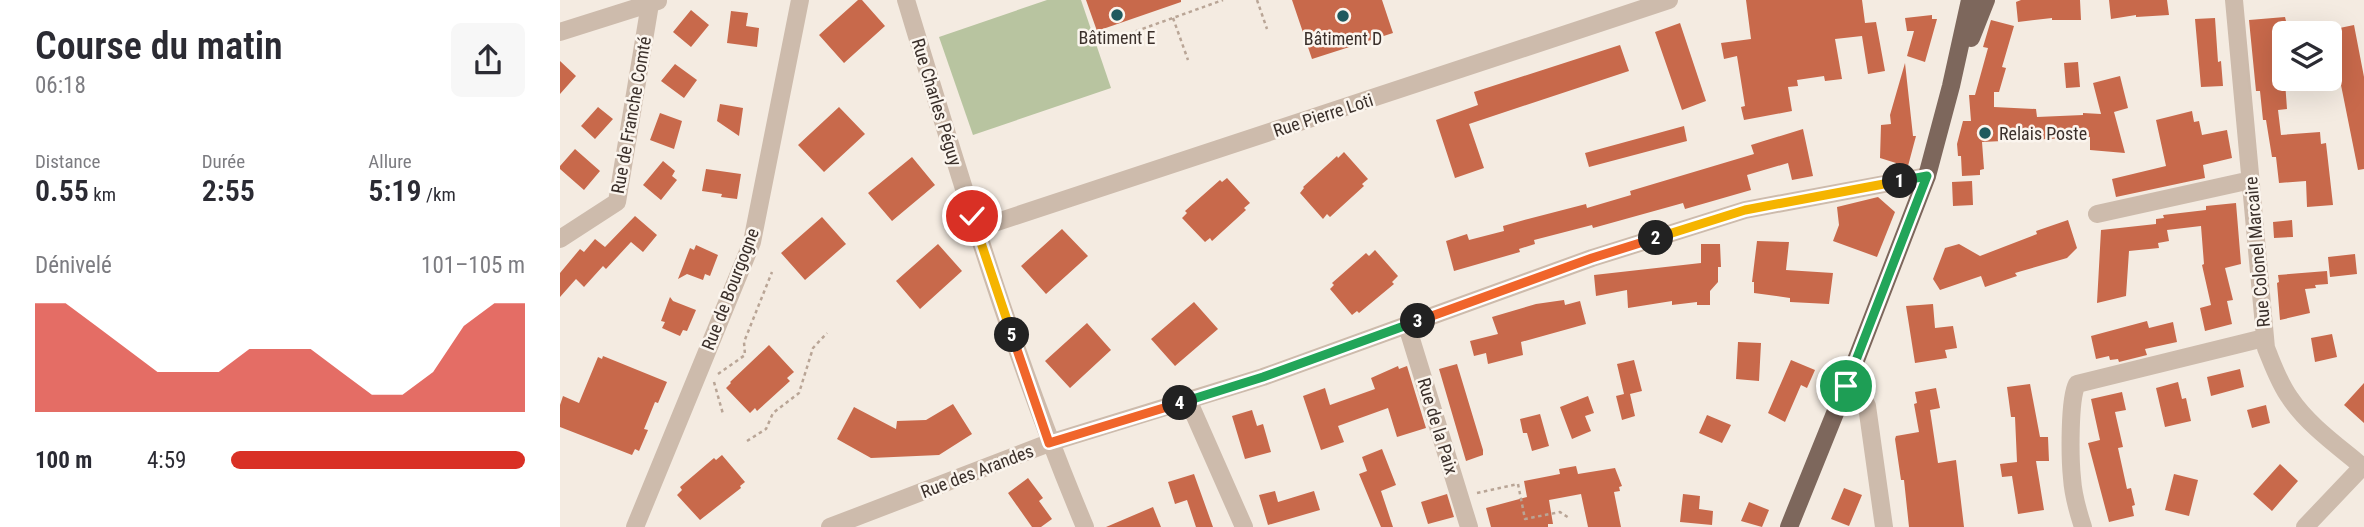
<!DOCTYPE html>
<html lang="fr">
<meta charset="utf-8">
<style>
body{margin:0;font-family:"Roboto Condensed",sans-serif;background:#f7f7f7;color:#2b2b33;height:100vh;display:flex;flex-direction:column;font-size:26px;white-space:nowrap}
*{box-sizing:border-box;margin:0}
p{font-size:23px;color:#7c7c81}
.icon{flex:none;width:38px;height:38px;fill:none;stroke:currentColor;stroke-width:2;stroke-linecap:round;stroke-linejoin:round}
.map{position:relative;flex:1;overflow:hidden}
.panel{display:flex;flex-direction:column;background:#fff;width:560px}
.panel>*{flex:none}
.buttons{position:absolute;left:1712px;top:21px;display:grid;gap:14px}
.buttons a{display:grid;place-items:center;width:70px;height:70px;border-radius:10px;background:#fff;box-shadow:0 7px 28px #0002;font-size:35px}
.pin{position:absolute;display:grid;place-items:center;width:60px;height:60px;color:#fff;margin:-30px;border:4px solid #fff;border-radius:50%;box-shadow:0 2px 7px #0007}
.km{position:absolute;width:35px;height:35px;margin:-18px;border-radius:50%;background:#222;color:#fff;font-size:19px;line-height:35px;text-align:center}
.round{display:grid;place-items:center;flex:none;width:74px;height:74px;border-radius:10px;background:#f7f7f7}
.overview{display:flex;align-items:center;justify-content:space-between;height:119px;padding:0 35px}
h1{font-size:38px;font-weight:600;line-height:52px}
.figures{display:grid;grid-template-columns:repeat(3,1fr);gap:10px;height:119px;padding:7px 35px}
.figures div{display:grid;align-content:center}
.figures b{font-size:30px;font-weight:600}
.figures small{font-size:19px;font-weight:400}
.figures p{font-size:19px}
.chart{height:196px;padding:14px 35px}
.chart p{display:flex;justify-content:space-between}
.chart svg{width:100%;height:126px;margin-top:7px;fill:#d93025;opacity:.7}
ul{padding:0 35px;list-style:none;font-size:23px}
li{display:grid;grid-template-columns:112px 84px 1fr;align-items:center;height:52px}
li i{height:18px;border-radius:9px;background:#d93025}
main{display:flex;flex:1;min-height:0}
.map>svg:first-child{display:block}
</style>
<main>
<section class="panel">
<div class="overview"><div><h1>Course du matin</h1><p>06:18</p></div><a class="round"><svg class="icon" aria-label="share" viewBox="0 0 24 24"><path d="M12 15V3M7 8l5-5 5 5M5 13v7h14v-7"/></svg></a></div>
<div class="figures">
<div><p>Distance</p><b>0.55<small> km</small></b></div>
<div><p>Durée</p><b>2:55</b></div>
<div><p>Allure</p><b>5:19<small> /km</small></b></div>
</div>
<div class="chart"><p><span>Dénivelé</span>101–105 m</p>
<svg viewBox="0 0 160 44" preserveAspectRatio="none"><path d="M0 44V6L10 6L20 14L30 22L40 30L50 30L60 30L70 22L80 22L90 22L100 30L110 38L120 38L130 30L140 14L150 6L160 6V44z"/></svg>
</div>
<ul>
<li><b>100 m</b>4:59<i style="width:100%"></i></li>
</ul>
</section>
<div class="map">
<svg width="1804" height="527" viewBox="0 0 1804 527">
<rect width="100%" height="100%" fill="#f4ebe1"/>
<path fill="#b8c4a0" d="M487,0h34l30,88 -138,47 -34,-98z"/>
<path fill="#c8694b" d="M298,0h4l23,26 -41,37 -25,-28z
M526,0h95v2l-84,29z
M732,0h90l11,33 -81,26z
M1186,0h116l3,23 11,-1 9,49 -17,3 -6,-38 -27,3 7,40 -17,2 -1,-5 -27,4 1,6 -10,1 4,24 -48,9 -3,-13 4,-1 -8,-50 -13,3 -3,-16 30,-4z
M1461,0h59l1,20h-29v-2l-34,4 -2,-20z
M1549,0h58l2,15 -33,2v-2l-25,4z
M131,10l18,15 -18,22 -18,-15z
M171,11l17,2 -2,13 13,2 -2,19 -30,-4z
M1372,15v4h5l-12,43 -18,-6 7,-25h-7l-2,-13z
M1725,17l4,16 -11,1 2,34h4l3,41 -9,1 3,25 39,-3 1,12 5,-1 7,62 -26,2 -1,-26 -27,2 -3,-26h-4l-6,-37h-3l-3,-29h-4l-7,-71z
M1655,18l3,44 3,-1 2,25 -22,1 -6,-68z
M1431,20l23,6 -12,41 4,1 -7,24h-5v15l42,2 1,8 46,-2v-2l18,1 -8,-31 27,-7 8,32 -14,4 11,41 -35,-3v-13l-108,5 2,27 -4,1v5l-18,1 -1,-20h-3l-1,-12 6,-23h8l-2,-26h6l13,-47 -5,-1z
M1120,23l26,78 -24,9 -27,-78z
M1794,25l10,52v92l-6,1 -28,-140z
M1060,45l9,26 -160,53 15,44 -29,10 -19,-58 42,-15 -4,-13z
M0,61l16,15 -16,18z
M1518,62l2,25 -14,1 -2,-25z
M1345,63l8,73h3l-8,30 -12,-1v-2l-16,-5 1,-33 10,-1 -1,-9z
M115,64l22,16 -13,18 -23,-17z
M160,104l23,4 -4,28 -22,-15z
M38,107l15,12 -18,20 -14,-13z
M279,107l26,27 -41,38 -26,-27z
M1632,111l2,11 5,-1 3,14 25,-5 5,28 -29,7 2,13 -89,19 -4,-18 54,-13 -10,-46z
M100,113l22,8 -8,28 -24,-9z
M1124,126l3,15 -98,26 -4,-14z
M1243,129l10,47 -21,4 -4,-17 -41,12 4,15 -66,19 -2,-6 -90,25 -1,-3 -58,15 1,4 -16,5 1,3 -66,19 -8,-30 21,-7 2,6 35,-9 -1,-5 25,-7 58,-15 1,4 44,-13 -1,-4 124,-37 -3,-9z
M15,149l25,22 -16,19 -24,-21v-3z
M784,152l24,27 -6,5 2,2 -34,31 -3,-3 -4,5 -23,-26 4,-5 -1,-1 34,-31 1,2z
M352,157l23,28 -43,36 -24,-28z
M103,161l12,10 -3,5 5,4 -16,20 -18,-15z
M146,169l35,5 -4,25 -16,-2 1,-3 -20,-3z
M667,178l23,25 -6,5 2,2 -34,31 -2,-3 -5,4 -23,-24 5,-5 -2,-2 35,-31 2,2z
M1412,181l1,24 -20,1 -1,-24z
M1318,197l17,15 -18,45 -44,-16 6,-16 -2,-18z
M1676,203l5,61 -16,4 8,32 -6,1 5,23 -27,7 -5,-23 11,-3 -9,-40 2,-1 -3,-38 -34,4 2,11 -11,2 1,5 -30,3 -3,45 -29,7 4,-73 55,-6v-5l8,-1 -1,-3 43,-5v-4z
M75,216l22,19 -14,17 -12,-10 -25,27 -3,-3 -19,21 -8,-8 -16,18v-24l20,-24 4,3 11,-13 10,8z
M262,217l24,27 -41,36 -24,-27z
M1508,220l9,28 -10,10 -52,15 2,3 -32,11 -4,-11 -41,14 -7,-11 12,-31 14,-4 21,12 57,-22 -1,-3z
M1732,220l1,17 -19,1 -1,-16z
M502,229l26,27 -42,38 -25,-28z
M1197,241l32,1 -3,28 47,3 -4,31 -39,-2v-4l-36,-5v-11h-2z
M378,244l24,27 -42,38 -24,-28z
M1141,244h19l1,23h-3v15l-8,9v14h-13v-3l-25,3v-4l-44,7 -1,-18 -31,6 -2,-21 107,-12z
M136,245l22,10 -8,21 -5,-2 -2,6 -16,-6 -9,5 12,-31 4,2z
M815,250l23,26 -6,6 2,2 -35,29 -2,-2 -5,4 -22,-26 4,-4 -2,-2 34,-30 3,3z
M1795,254l2,20 -27,3 -2,-20z
M1767,271l1,13 -13,1 1,3 -11,1 5,24 -30,7 -3,-37 2,-1 -1,-7z
M110,297l3,4 23,9 -9,21 -4,-1 -3,6 -18,-8 3,-6 -4,-1z
M1004,300l1,5 15,-4 6,23 -65,18 2,13 -35,9 -2,-11 -12,3 -4,-15 28,-7 -6,-17 44,-13z
M634,302l24,27 -43,37 -24,-27z
M1373,304l2,24 18,-2 4,22 -12,2 2,8 -32,5 -9,-57z
M1587,321l2,7 24,-6 4,20 -32,7 2,6 -28,7 -1,-3 -8,1 -1,-4 -13,3 -5,-23z
M527,323l24,27 -41,38 -25,-27z
M1772,334l5,23 -22,5 -4,-24z
M1178,342l23,1 -2,38 -23,-2z
M209,345l25,27 -7,6 3,3 -33,30 -2,-3 -5,5 -24,-25 5,-5 -1,-1z
M43,356l64,26 -9,21 -3,-1 -11,27 4,1 -9,21 -4,-2 -3,6 -72,-28v-22l3,-9 16,7 19,-46 4,2z
M1074,360l8,31 -12,3 5,22 -13,4 -6,-24 8,-2 -7,-30z
M1231,360l24,10 -8,18 -6,-3 -16,37 -17,-9z
M897,364l26,86v5l-17,6 -27,-92z
M838,366l1,3 8,-3 19,62 -29,9 -9,-29 -50,18 6,16 -23,8 -18,-54 22,-8 5,17 45,-16 -4,-11z
M1680,369l4,18 -33,9 -4,-19z
M1618,382l4,17 4,-1 5,23 -26,6 -9,-39z
M1804,383v40l-20,-18z
M1470,384l10,53h8l1,24h-13l8,49 -26,4 -6,-38 -10,1 -2,-13 17,-2 -2,-45h-4l-4,-30z
M1376,388l4,20 -10,2 8,53 18,-3 8,67h-55l-5,-47h-3l-6,-41 1,-3 23,-4 -5,-28 3,-1 -2,-11z
M1562,392l4,18 -11,2 8,35 -5,1 9,41 4,-1 4,17 -3,1 2,10 -25,6 -21,-79 12,-3 -9,-41z
M1028,396l6,17 -9,3 6,15 -19,8 -12,-32z
M393,404l19,30 -33,21 -68,3 -34,-19 17,-32 42,22 1,-8 29,-1z
M1706,405l4,18 -18,5 -5,-18z
M692,410l5,16 6,-2 8,28 -26,7 -13,-43z
M980,414l9,32 -17,5 -5,-18h-4l-3,-14z
M1147,415l24,10 -9,18 -23,-10z
M822,449l14,36 -15,6 12,36h-12l-22,-53 8,-3 -5,-14z
M162,455l23,27 -5,4 1,2 -41,32 -23,-25 5,-5 -2,-3 34,-29 2,2z
M1720,464l18,17 -26,30 -19,-17z
M1016,466l2,8 37,-6 7,18 -3,1 1,4 -6,1 7,35h-33l-7,-33 -32,6 4,24h-5v3h-57l-5,-19 41,-11 -3,-16 36,-7 -1,-5z
M634,474l19,53h-17l-9,-27 -12,4 -7,-22z
M1614,474l24,6 -9,36 -24,-6z
M468,478l15,20 -4,3 13,18 -11,8h-9l-24,-34z
M1284,488l18,7 -13,31 -18,-7z
M715,491l3,11 36,-11 6,19 -52,15 -9,-30z
M887,494l7,23 -26,7 -7,-22z
M1123,494l17,2 -1,13 14,2 -1,14 -32,-3z
M1189,502l20,8 -7,17 -21,-6z
M593,507l8,20h-55z"/>
<g fill="none" stroke-linecap="round" stroke-linejoin="round">
<path stroke="#b9a596" stroke-width="2.5" stroke-dasharray="3.5 3.5" stroke-linecap="butt" d="M697,0l10,29
M613,18l15,42
M543,43l120,-43
M158,374l27,-19 -1,-13 28,-70
M154,382l9,32
M187,441l19,-12 7,-16 26,-20 14,-45 14,-15
M917,493l41,-9 7,35 35,-7 9,6"/>
<path stroke="#cdbbac" stroke-width="18" d="M346,0c54,178 107,356 179,527
M1674,0l32,348c7,17 13,35 24,50 18,27 48,48 73,69
M0,32l98,-31
M1537,214l154,-34
M416,229l693,-229
M0,239l57,-37 33,-198
M847,326l62,201
M1286,386l13,4 8,16 17,121
M628,400l56,127
M75,527l117,-285 48,-242
M270,527l219,-84 214,-66 329,-119 153,-48 182,-34
M1523,527c-5,-15 -10,-33 -11,-49 -2,-19 -3,-79 5,-94l187,-46
M1745,527l59,-62"/>
<path stroke="#7d675c" stroke-width="18" d="M1411,38l15,-38
M1229,527l57,-141 81,-210 24,-90 19,-86"/>
</g>
<g fill="none" stroke-linecap="round" stroke-linejoin="round">
<defs>
<path id="split-1" d="M1286,386l81,-210 -27,5"/>
<path id="split-2" d="M1096,238l89,-28 155,-29"/>
<path id="split-3" d="M858,321l174,-63 64,-20"/>
<path id="split-4" d="M620,403l83,-26 155,-56"/>
<path id="split-5" d="M452,335l37,108 131,-40"/>
<path id="split-6" d="M412,216l40,119"/>
</defs>
<use href="#split-1" stroke="#fff" stroke-width="14"/>
<use href="#split-2" stroke="#fff" stroke-width="14"/>
<use href="#split-3" stroke="#fff" stroke-width="14"/>
<use href="#split-4" stroke="#fff" stroke-width="14"/>
<use href="#split-5" stroke="#fff" stroke-width="14"/>
<use href="#split-6" stroke="#fff" stroke-width="14"/>
<use href="#split-1" stroke="#22a559" stroke-width="9"/>
<use href="#split-2" stroke="#f5b400" stroke-width="9"/>
<use href="#split-3" stroke="#f0652b" stroke-width="9"/>
<use href="#split-4" stroke="#22a559" stroke-width="9"/>
<use href="#split-5" stroke="#f0652b" stroke-width="9"/>
<use href="#split-6" stroke="#f5b400" stroke-width="9"/>
</g>
<g fill="#1f5a5e" stroke="#fbf5ee" stroke-width="2.5">
<circle cx="557" cy="15" r="7"/>
<circle cx="783" cy="16" r="7"/>
<circle cx="1425" cy="133" r="7"/>
</g>
<g text-anchor="middle" dominant-baseline="central" stroke-width="5" stroke-linejoin="round" paint-order="stroke">
<g font-size="18" fill="#3b302b" stroke="#fbf5ee">
<text x="557" y="37">Bâtiment E</text>
<text x="783" y="38">Bâtiment D</text>
<text x="1439" y="133" text-anchor="start">Relais Poste</text>
</g>
<g font-size="18" fill="#3b302b" stroke="#fbf5ee">
<text transform="translate(377 102) rotate(73)">Rue Charles Péguy</text>
<text transform="translate(71 115) rotate(-80)">Rue de Franche Comté</text>
<text transform="translate(763 115) rotate(-18)">Rue Pierre Loti</text>
<text transform="translate(1697 252) rotate(-95)">Rue Colonel Marcaire</text>
<text transform="translate(170 289) rotate(-69)">Rue de Bourgogne</text>
<text transform="translate(878 426) rotate(73)">Rue de la Paix</text>
<text transform="translate(417 471) rotate(-21)">Rue des Arandes</text>
</g>
</g>
</svg>
<div class="buttons">
<a><svg class="icon" aria-label="layers" viewBox="0 0 24 24"><path d="M12 4l9 5-9 5-9-5zM3 14l9 5 9-5"/></svg></a>
</div>
<div class="pin" style="left:1286px;top:386px;background:#1e9e55"><svg class="icon" aria-label="arrive" viewBox="0 0 24 24"><path d="M6 21V4h12l-3 4 3 4H6"/></svg></div>
<div class="pin" style="left:412px;top:216px;background:#d93025"><svg class="icon" aria-label="check" viewBox="0 0 24 24"><path d="M5 12l5 5 9-10"/></svg></div>
<b class="km" style="left:1340px;top:181px">1</b>
<b class="km" style="left:1096px;top:238px">2</b>
<b class="km" style="left:858px;top:321px">3</b>
<b class="km" style="left:620px;top:403px">4</b>
<b class="km" style="left:452px;top:335px">5</b>
</div>
</main>
